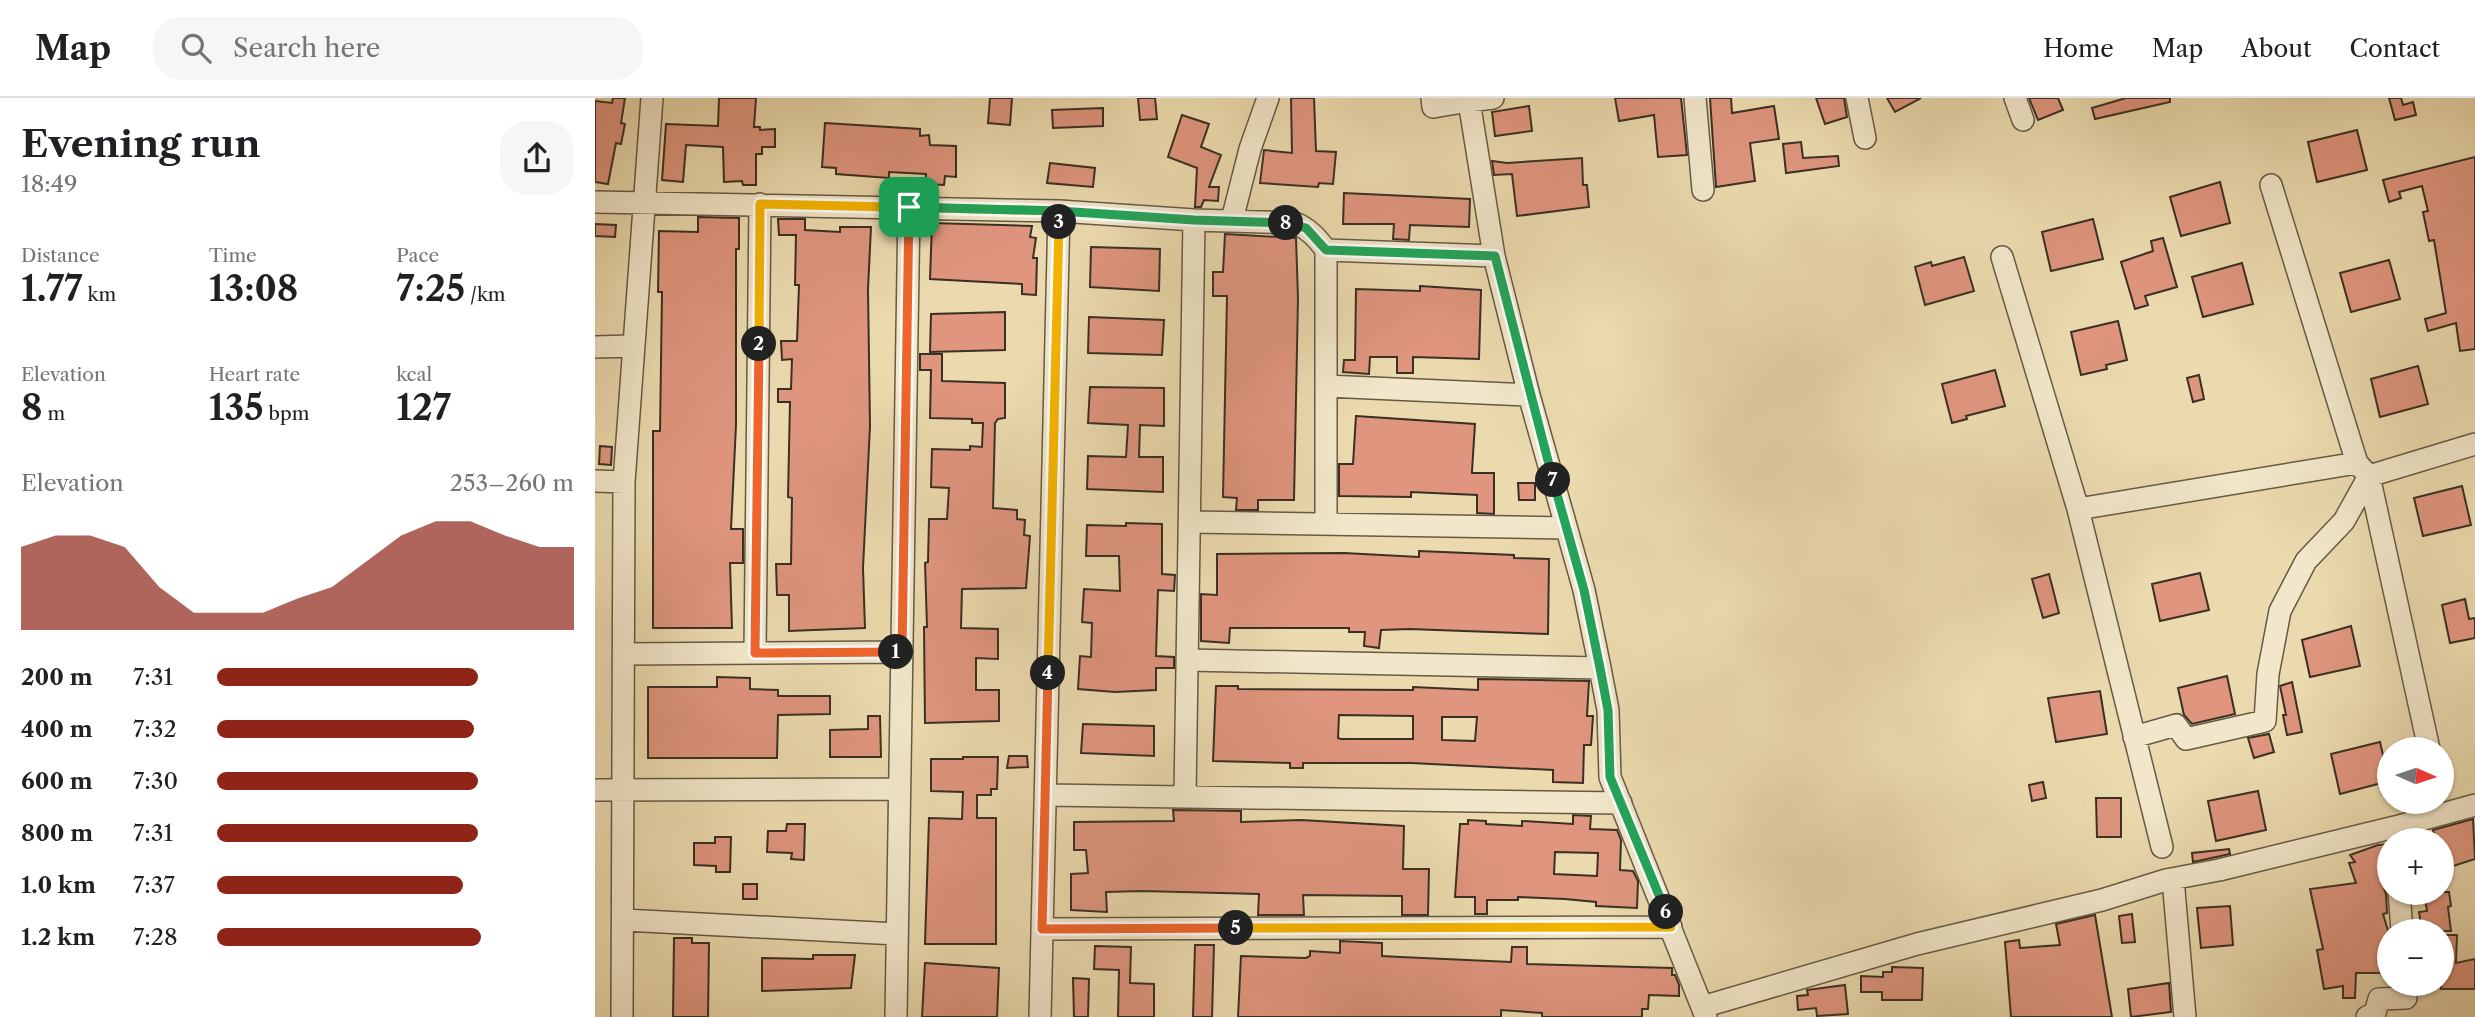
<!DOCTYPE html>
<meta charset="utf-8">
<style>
body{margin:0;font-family:"Libre Caslon Text",serif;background:#f6f6f6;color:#202124;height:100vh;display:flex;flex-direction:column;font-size:26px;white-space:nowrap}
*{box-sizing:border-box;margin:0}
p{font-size:23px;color:#757577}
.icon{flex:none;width:38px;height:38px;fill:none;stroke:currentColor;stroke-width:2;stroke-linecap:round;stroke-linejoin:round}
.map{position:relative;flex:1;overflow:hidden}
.details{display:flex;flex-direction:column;background:#fff;width:595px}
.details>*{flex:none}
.needle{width:46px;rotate:93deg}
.tools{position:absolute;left:1782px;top:639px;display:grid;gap:14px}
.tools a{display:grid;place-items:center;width:77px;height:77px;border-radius:50%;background:#fff;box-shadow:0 2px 5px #0004;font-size:35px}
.pin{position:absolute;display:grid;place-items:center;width:60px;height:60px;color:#fff;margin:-30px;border-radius:14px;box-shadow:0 4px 10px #0006}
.km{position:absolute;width:35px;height:35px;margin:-18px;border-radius:50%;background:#222;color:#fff;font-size:19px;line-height:35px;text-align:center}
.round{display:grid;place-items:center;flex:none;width:74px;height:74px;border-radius:28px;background:#f6f6f6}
.overview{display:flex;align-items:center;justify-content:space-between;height:119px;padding:0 21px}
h1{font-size:38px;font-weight:700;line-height:52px}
.figures{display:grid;grid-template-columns:repeat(3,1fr);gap:10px;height:119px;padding:7px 21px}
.figures div{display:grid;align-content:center}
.figures b{font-size:35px;font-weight:700}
.figures small{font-size:19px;font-weight:400}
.figures p{font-size:19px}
.chart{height:196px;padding:14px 21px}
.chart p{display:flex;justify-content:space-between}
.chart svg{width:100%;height:126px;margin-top:7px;fill:#8f2418;opacity:.7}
ul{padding:0 21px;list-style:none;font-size:23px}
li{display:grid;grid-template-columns:112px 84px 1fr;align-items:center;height:52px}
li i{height:18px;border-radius:9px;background:#8f2418}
header{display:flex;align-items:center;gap:42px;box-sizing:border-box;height:98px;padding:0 35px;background:#fff;border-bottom:2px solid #e0e0e0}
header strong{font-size:33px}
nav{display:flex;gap:38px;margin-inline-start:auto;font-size:24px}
.search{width:490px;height:63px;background:#f6f6f6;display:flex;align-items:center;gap:18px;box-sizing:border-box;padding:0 24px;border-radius:28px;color:#757577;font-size:26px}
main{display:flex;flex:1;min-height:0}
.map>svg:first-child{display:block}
</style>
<header>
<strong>Map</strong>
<div class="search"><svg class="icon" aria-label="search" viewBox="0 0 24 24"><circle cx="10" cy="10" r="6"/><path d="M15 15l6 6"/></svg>Search here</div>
<nav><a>Home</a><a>Map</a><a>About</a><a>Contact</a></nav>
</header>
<main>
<section class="details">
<div class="overview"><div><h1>Evening run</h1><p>18:49</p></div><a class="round"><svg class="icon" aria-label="share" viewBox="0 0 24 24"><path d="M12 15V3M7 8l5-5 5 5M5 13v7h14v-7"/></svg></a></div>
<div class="figures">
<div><p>Distance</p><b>1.77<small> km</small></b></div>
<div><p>Time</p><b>13:08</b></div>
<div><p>Pace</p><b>7:25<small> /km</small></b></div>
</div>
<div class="figures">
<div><p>Elevation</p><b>8<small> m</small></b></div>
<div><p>Heart rate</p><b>135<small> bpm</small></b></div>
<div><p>kcal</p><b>127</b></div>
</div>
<div class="chart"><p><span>Elevation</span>253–260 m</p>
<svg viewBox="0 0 160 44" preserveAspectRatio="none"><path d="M0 44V15L10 11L20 11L30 15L40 29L50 38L60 38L70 38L80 33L90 29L100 20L110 11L120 6L130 6L140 11L150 15L160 15V44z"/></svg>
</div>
<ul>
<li><b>200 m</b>7:31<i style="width:73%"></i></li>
<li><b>400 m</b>7:32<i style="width:72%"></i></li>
<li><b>600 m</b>7:30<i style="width:73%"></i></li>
<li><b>800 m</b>7:31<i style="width:73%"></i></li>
<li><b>1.0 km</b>7:37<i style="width:69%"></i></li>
<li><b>1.2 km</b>7:28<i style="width:74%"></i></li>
</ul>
</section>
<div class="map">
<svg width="1880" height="919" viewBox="0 0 1880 919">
<rect width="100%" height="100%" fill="#ebdaae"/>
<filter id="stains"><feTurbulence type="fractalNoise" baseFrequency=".00286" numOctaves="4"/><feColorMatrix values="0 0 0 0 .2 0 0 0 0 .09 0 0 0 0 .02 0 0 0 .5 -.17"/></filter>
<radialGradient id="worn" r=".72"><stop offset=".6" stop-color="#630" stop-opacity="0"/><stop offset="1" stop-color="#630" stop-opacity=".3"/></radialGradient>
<path fill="#df957e" stroke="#3a3023" stroke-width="2" fill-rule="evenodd" d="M18,0h12l-4,25 4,1 -4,20 -5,-1 -8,41 -13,-2v-81l17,2z
M124,0h37l-2,29h6v3l15,-1v18h-13v7h-6v31h-13l-1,-4 -18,1 -1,-35 -37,-2 -3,37 -21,-2 4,-56 52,2z
M395,0h22l-2,27 -22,-2z
M543,0h17l2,21 -17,1z
M696,0h23l2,53 20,1 -3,32 -14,-1 -1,4 -58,-4 4,-33 28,3z
M1020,0h66l6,57 -29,2 -4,-42 -35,6z
M1115,0h21l1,15 42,-7 5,33 -29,4 5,38 -39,6z
M1221,0h28l3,19 -22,7z
M1292,0h34l-26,14z
M1434,0h29l5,12 -25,10z
M1531,0h44v4l-75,17 -3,-11z
M1794,0h12l2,7 10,-3 3,13 -21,5z
M934,8l3,25 -37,5 -3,-24z
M508,10v18l-50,2 -1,-18z
M587,17l27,9 -8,23 20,8 -12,32h10l-1,14 -14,-1 -3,7h-6l2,-39 -29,-11z
M230,25l95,6v7l9,-1 1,10 26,1v31l-11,-1 -1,9 -19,-1 1,-10 -37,-2v6l-53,-4v-6l-14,-1z
M1762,32l10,40 -50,12 -9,-40z
M1206,44l2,16 35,-2 1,10 -53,7 -3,-29z
M1880,59v192l-15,2 -4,-28 -28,8 -3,-12 21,-6 -12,-73 -5,1 -6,-29 5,-1 -6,-25 -23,6 2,6 -12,4 -6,-22z
M987,60l1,27h4l2,22 -72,9 -5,-42 -18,1 -2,-14 15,2z
M455,65l45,5 -2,19 -46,-4z
M1625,84l10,41 -49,13 -11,-39z
M749,95l126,6 -1,28 -59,-2 -1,15 -16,-1 1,-15h-51z
M103,119l41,1v31h-3v176l-5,104h12v34h-13l2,65h-79v-197h7l2,-139h-4l1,-61 39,1z
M183,121h27v11l35,2v-5h31l-3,62 2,137 -7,142 2,60 -76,3v-36h-12l-1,-31h15l1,-66 -4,-1 2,-95h-12v-13h13l1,-30 -10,1 -1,-19h16l2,-56h-4l1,-50h-17z
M1498,121l10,40 -52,12 -9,-39z
M337,125l100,3 -2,11 6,1 -3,20h4l-1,37 -14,-1v-10l-92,-5z
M0,126l21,1 -1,12 -20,-1z
M630,136l71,4 2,60 -4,202h-36v10h-22l1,-12 -14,-1 4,-201h-14v-24h10z
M1568,140l14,49 -32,9 3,9 -13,4 -14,-47 32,-11 -2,-10z
M496,149l69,2 -1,42 -69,-4z
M1369,159l10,34 -49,14 -10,-38 16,-5 1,4z
M1794,162l11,39 -49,13 -11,-39z
M1647,165l11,41 -50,13 -11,-40z
M825,188l61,4 -2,69 -66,-2v16h-16v-16h-27l-1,17 -26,-2 1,-12h11l1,-71 64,2z
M410,214v38l-75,2 1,-38z
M494,219l75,3 -2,35 -74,-2z
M1523,223l9,39 -21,5 1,4 -26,6 -10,-43z
M325,256h22v27l63,2v35l-7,1 -3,4 -2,85 24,2v9l8,1 -1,15 6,1 -4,52 -64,1 -1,39 37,1v30l-22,-1v32h23v31l-74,2 -1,-96h3l-2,-64 3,-1 1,-43h18l2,-31 -18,-1 1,-38 38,1v-4l12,1 1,-24h-11v-4l-42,-1 1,-48h-11z
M1823,268l10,38 -48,13 -9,-38z
M1400,272l10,36 -39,10 1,3 -15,4 -10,-39z
M1604,277l5,24 -11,3 -6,-24z
M495,289l74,1v38l-24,-1 -1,32h24v35l-76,-3 1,-33 38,1 2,-32 -40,-2z
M761,318l119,8 -3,47v2h22v41l-17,-1v-18l-66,-3v5l-72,-1v-32h14z
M5,348l12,1 -1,18 -12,-1z
M923,385h17v17h-16z
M1867,388l9,39 -48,11 -9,-38z
M531,425l36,1v50l13,1 -1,16 -16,-1 -2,66 18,1v11h-18v22l-41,2 -37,-3 2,-33 11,1 1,-34 -10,-1 2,-33 36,2 -1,-35h-33l1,-31 39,1z
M824,453l95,4v3l35,1 -1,75 -139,-5 -28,1 -2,18 -15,-2 1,-14h-16v-4h-119l-1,15 -28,-2v-47l16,1v-41l127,-1 75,4z
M1605,475l9,37 -49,11 -8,-37z
M1454,476l10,39 -16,5 -11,-39z
M1870,501l4,20 6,-1v20l-25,5 -8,-38z
M1756,528l9,40 -50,11 -8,-37z
M1632,578l8,38 -43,10 -8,-9 -6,-27z
M122,579l33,1v11l28,1v6h52v18l-52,1 -1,43h-129v-71h69z
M883,581l111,2 -2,35h6l-2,29h-7l-1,38 -30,-1v-12l-142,-7h-108v5h-13v-5l-77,-2 3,-75h22v3l175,1v-3l65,3zM744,617l74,1v23h-72l-3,-1zM847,619h35l-2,24 -33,-1z
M1697,584l10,50 -15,3 -4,-20h3l-6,-29z
M1505,593l7,43 -51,8 -8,-44z
M273,618h12l1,41h-51v-27l38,-1z
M488,626l71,2v30l-73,-3z
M1674,636l5,18 -20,6 -6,-20z
M1785,644l9,39 -49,13 -9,-40z
M414,658h18l1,11 -21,1z
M368,659h35l-1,32h-6v6h-14v23h19v126h-71l4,-126 33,1 1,-27 -32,-1v-32h32z
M1448,684l3,16 -14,3 -3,-16z
M1663,693l8,39 -50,11 -8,-40z
M1501,700h25v39h-24z
M578,712l68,1v11l60,-2 103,6 -1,43h26l-1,46h-26v-19l-99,-1 1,20h-46l1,-21 -117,-3 -36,1 1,20 -36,-2v-36l17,-1 -2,-23h-12v-28l100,-1z
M978,717l18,1 -1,13 27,1 4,10 -1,30 13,1 5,10 -1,27 -41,-2v-4l-31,-3 -47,-2v3h-31v14h-12v-17h-20l5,-73h8v-4l18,1v3l36,2v-5l51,3zM960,754l43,1 -1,23 -43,-2z
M1878,721l2,40 -31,10 -3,-29h-6l-2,-10z
M192,726h18l-1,36 -13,-1 1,-6 -25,-1 1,-21h18z
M120,739h16l-1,35h-14v-6l-22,-1v-22h21z
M1794,746v12l-8,1 7,20 -7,2 5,15 1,19 -4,1 6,20v39h-33l-1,25h-12v-12l-19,3 -7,-39 6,-1 -13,-60 46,-6 -7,-20 6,-1 -5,-7 28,-10z
M1634,751l1,5 -37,8 -1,-9z
M148,786h14v15h-14z
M1829,794h25l2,14 -3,1 3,24h-29l-3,-19 8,-1z
M1635,808l3,39 -32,3 -4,-40z
M1537,816l3,28 -13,1 -3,-27z
M1500,817l17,102h-101l-6,-75 14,-2 1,8 40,-3 -4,-21z
M1846,837h16l-1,28 19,-4v30h-34z
M79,840h18v5h17l-1,74h-35z
M745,843l42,2v13l18,1 111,5 1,-15h15v17l145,4v7h3l4,10v11l-30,-1 -1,14h-6v8h-100v-4l-41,-3v7h-263l3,-61 65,2 4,-2v-5l30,2z
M600,847h19l-2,72h-19z
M500,848l36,1 -1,36 24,1v33h-36l1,-47 -25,-1z
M218,857h42l-4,33 -89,3v-33l51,1z
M330,865l74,5 -2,49h-75z
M1297,869l31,1 -1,32h-40v-8h-21v-16l22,1v-5h9z
M478,880l16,1 -1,38h-14z
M1574,885l2,29 -40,5 -3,-28z
M1250,887l3,29 -31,2 -1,-8 -18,2 -1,-14 11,-1 -1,-5z"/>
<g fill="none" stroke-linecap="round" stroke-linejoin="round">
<defs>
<path id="minor" d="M837,0l1,9 36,-6 25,155 35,139 55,195 16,78 8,42 2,67 96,240
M1100,0l8,92
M1262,0l8,40
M1420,0l8,22
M874,3l24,-3
M1676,87l86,278 12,13 60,273
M0,104l464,9 -19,806
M464,113l135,9 101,3c14,6 22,15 31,27v274
M637,122l18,-71 18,-51
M731,152l168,6
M1407,159l76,252 84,338
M0,249l37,-1
M731,288l203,9
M0,383l29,1
M1483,411l279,-46
M596,424l375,6
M160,555l5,-449
M29,556l278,-2
M593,562l412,8
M1539,639l42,-12 10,14 79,-18 3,-47 12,-63 26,-50 38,-40 25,-45 106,-32
M0,692l304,-1
M451,697l575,8
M590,697l9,-575
M1578,781l12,138
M1804,794l3,39
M29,822l273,14
M447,831l629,-2
M1107,909l215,-63 185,-44 64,-20 53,-10 176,-43 80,-22
M27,919l2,-535 28,-384
M301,919l13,-810
M1772,919l8,-4 4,-14 27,-1 -1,-14"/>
</defs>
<use href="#minor" stroke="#665a46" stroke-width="24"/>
<use href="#minor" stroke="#f2e7ca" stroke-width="21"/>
</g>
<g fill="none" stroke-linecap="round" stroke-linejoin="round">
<defs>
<path id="split-1" d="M301,554h6l7,-445"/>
<path id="split-2" d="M164,246l-4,309 141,-1"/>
<path id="split-3" d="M164,246l1,-140 299,7v11"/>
<path id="split-4" d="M453,575l11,-451"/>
<path id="split-5" d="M453,575l-6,256 194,-1"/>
<path id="split-6" d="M641,830l435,-1 -5,-15"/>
<path id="split-7" d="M958,382l31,110 16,78 8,42 2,67 56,135"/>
<path id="split-8" d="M691,125l20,5 20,22 169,6 58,224"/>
<path id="split-9" d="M314,109l150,4 135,9 92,3"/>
</defs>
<use href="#split-1" stroke="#fff" stroke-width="14"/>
<use href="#split-2" stroke="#fff" stroke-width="14"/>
<use href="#split-3" stroke="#fff" stroke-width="14"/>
<use href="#split-4" stroke="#fff" stroke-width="14"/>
<use href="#split-5" stroke="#fff" stroke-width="14"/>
<use href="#split-6" stroke="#fff" stroke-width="14"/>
<use href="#split-7" stroke="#fff" stroke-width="14"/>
<use href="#split-8" stroke="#fff" stroke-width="14"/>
<use href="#split-9" stroke="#fff" stroke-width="14"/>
<use href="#split-1" stroke="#f0652b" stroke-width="9"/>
<use href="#split-2" stroke="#f0652b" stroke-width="9"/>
<use href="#split-3" stroke="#f5b400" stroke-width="9"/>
<use href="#split-4" stroke="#f5b400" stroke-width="9"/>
<use href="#split-5" stroke="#f0652b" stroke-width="9"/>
<use href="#split-6" stroke="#f5b400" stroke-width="9"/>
<use href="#split-7" stroke="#22a559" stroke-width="9"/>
<use href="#split-8" stroke="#22a559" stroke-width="9"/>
<use href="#split-9" stroke="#22a559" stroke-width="9"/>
</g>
<rect width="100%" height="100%" filter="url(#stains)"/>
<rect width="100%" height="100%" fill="url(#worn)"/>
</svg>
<div class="tools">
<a><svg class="needle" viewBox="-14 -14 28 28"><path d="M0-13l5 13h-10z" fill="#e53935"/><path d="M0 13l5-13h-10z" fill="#757577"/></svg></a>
<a>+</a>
<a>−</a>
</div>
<div class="pin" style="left:314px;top:109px;background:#1e9e55"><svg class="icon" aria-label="arrive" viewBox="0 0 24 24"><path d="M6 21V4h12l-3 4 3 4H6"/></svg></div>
<b class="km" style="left:301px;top:554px">1</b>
<b class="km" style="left:164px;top:246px">2</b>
<b class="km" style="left:464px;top:124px">3</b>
<b class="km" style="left:453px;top:575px">4</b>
<b class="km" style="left:641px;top:830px">5</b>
<b class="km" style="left:1071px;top:814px">6</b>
<b class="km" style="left:958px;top:382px">7</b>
<b class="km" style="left:691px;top:125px">8</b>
</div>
</main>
